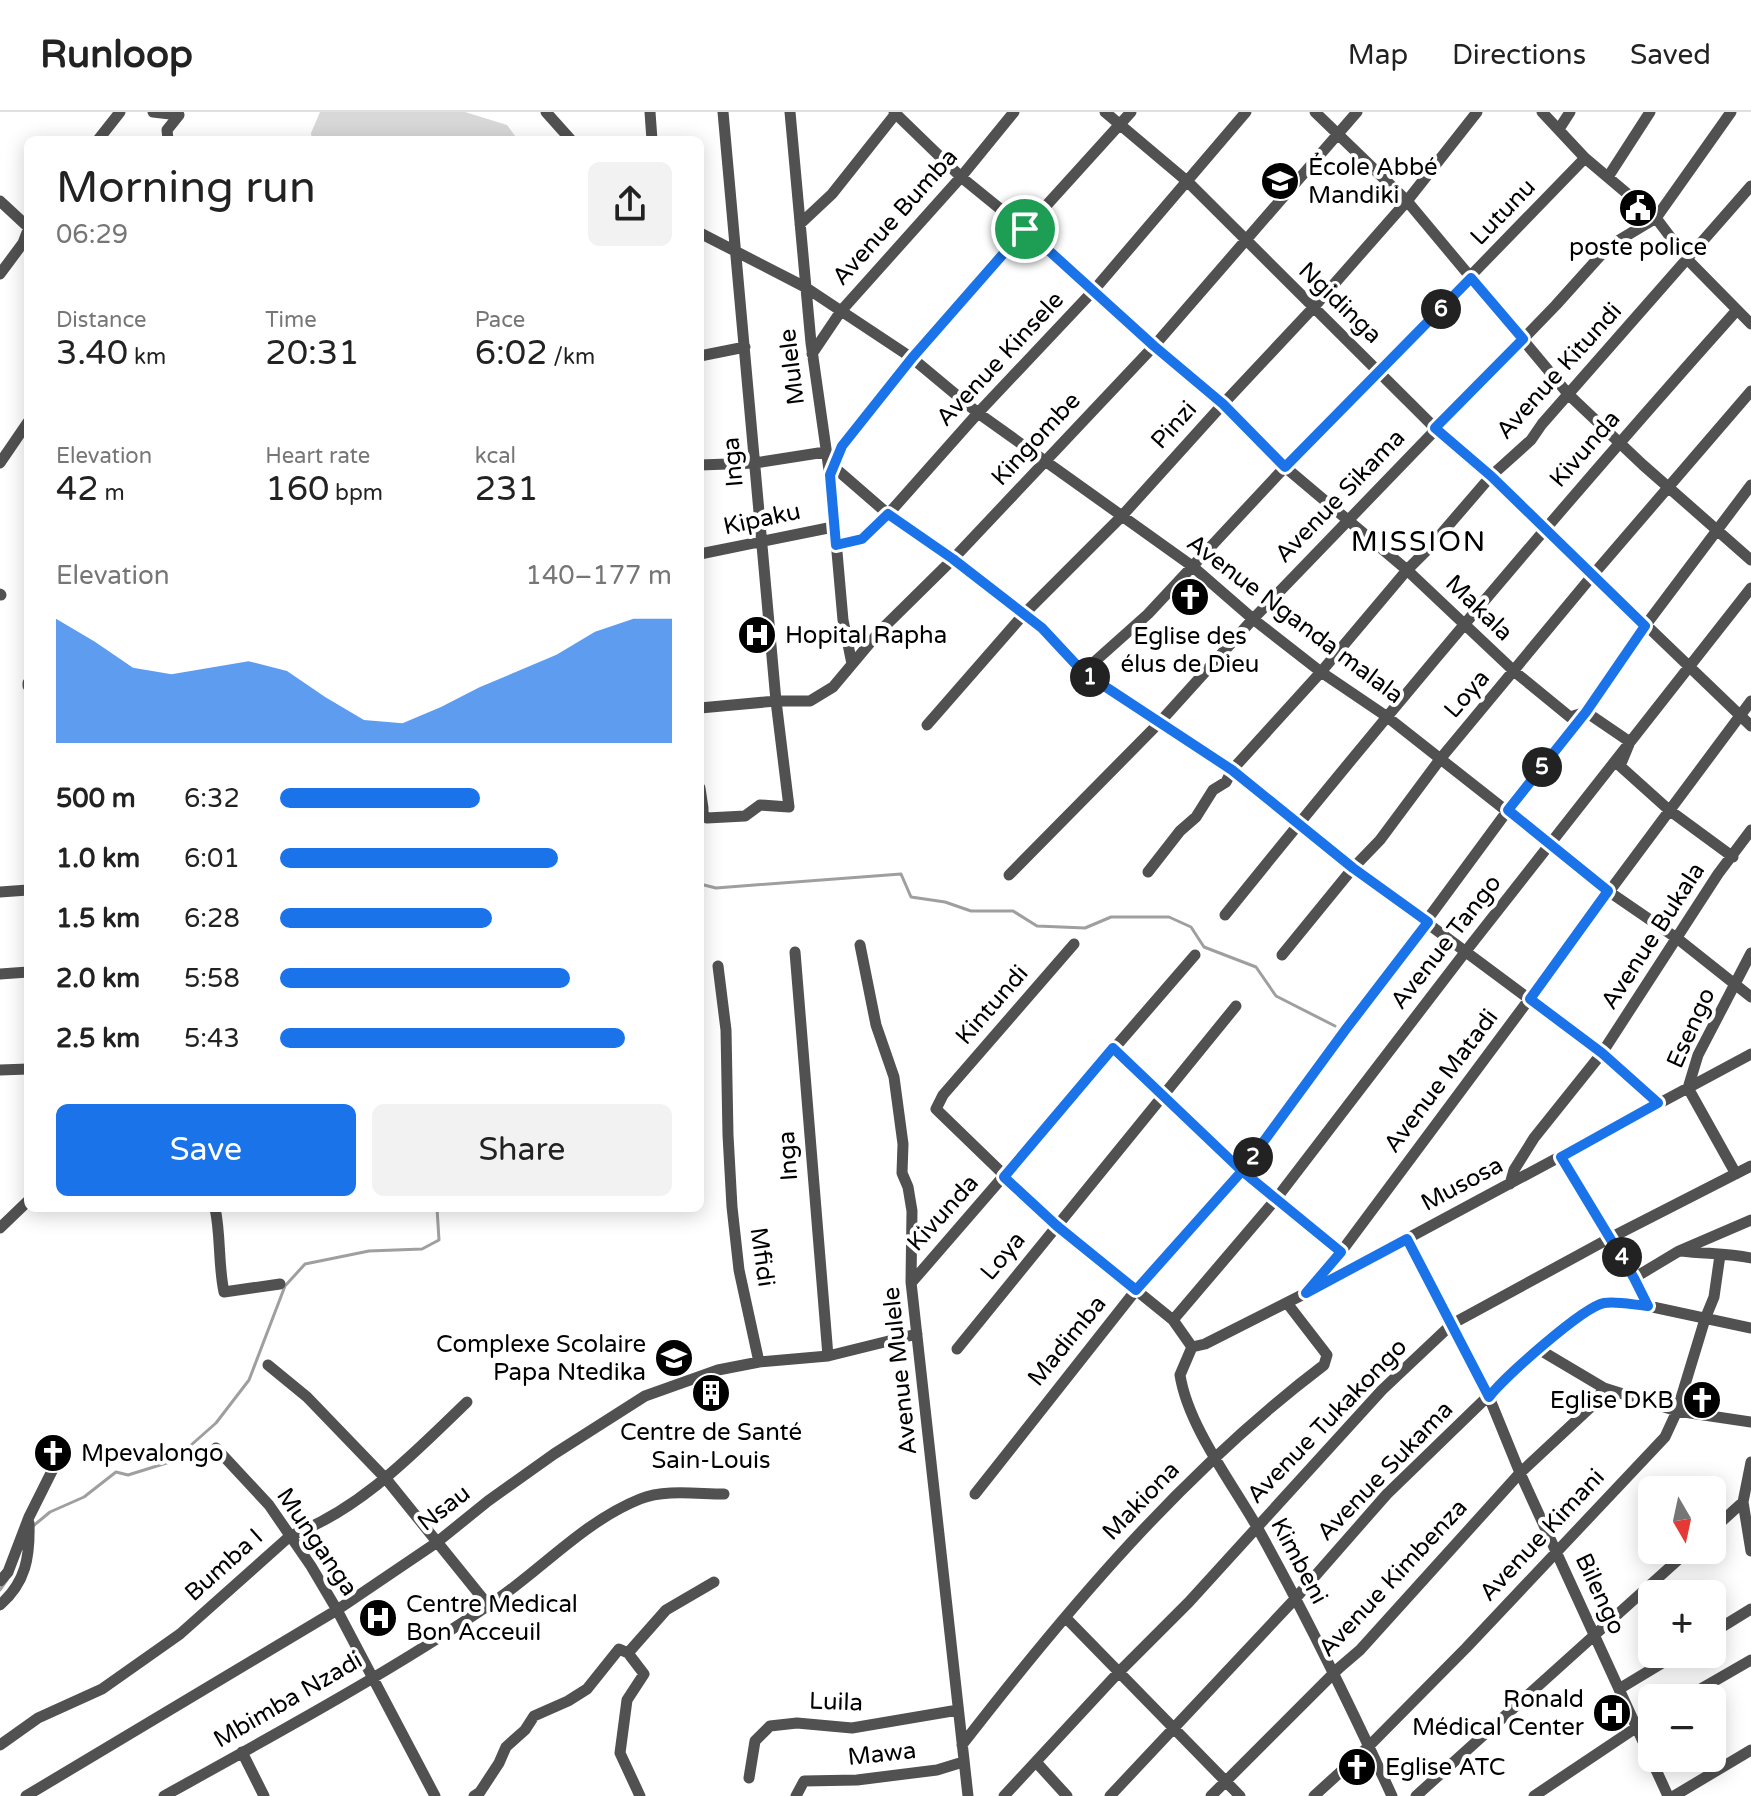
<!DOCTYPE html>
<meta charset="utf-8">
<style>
body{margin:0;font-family:"Varela Round",sans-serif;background:#f2f2f2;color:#222;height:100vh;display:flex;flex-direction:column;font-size:30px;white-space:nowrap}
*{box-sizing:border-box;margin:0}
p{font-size:26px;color:#767676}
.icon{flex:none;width:44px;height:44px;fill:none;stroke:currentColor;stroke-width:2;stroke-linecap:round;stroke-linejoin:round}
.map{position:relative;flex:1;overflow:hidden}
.details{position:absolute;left:24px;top:24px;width:680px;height:1076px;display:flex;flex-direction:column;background:#fff;border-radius:12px;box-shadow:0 4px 20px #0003}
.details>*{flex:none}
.needle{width:52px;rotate:171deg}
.tools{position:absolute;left:1638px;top:1364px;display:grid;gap:16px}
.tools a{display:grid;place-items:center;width:88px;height:88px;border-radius:12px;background:#fff;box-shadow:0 4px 20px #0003;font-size:40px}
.pin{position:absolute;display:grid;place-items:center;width:68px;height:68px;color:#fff;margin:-34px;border:4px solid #fff;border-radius:50%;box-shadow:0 2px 8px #0007}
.km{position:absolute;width:40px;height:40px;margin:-20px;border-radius:50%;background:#222;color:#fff;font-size:22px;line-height:40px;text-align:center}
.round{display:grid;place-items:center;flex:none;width:84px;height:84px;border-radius:12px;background:#f2f2f2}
.summary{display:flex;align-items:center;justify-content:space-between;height:136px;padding:0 32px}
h1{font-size:44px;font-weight:600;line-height:60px}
.figures{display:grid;grid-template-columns:repeat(3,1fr);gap:12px;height:136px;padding:8px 32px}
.figures div{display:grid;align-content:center}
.figures b{font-size:34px;font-weight:600}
.figures small{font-size:22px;font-weight:400}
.figures p{font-size:22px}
.chart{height:224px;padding:16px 32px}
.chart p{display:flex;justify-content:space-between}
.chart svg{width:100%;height:144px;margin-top:8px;fill:#1a73e8;opacity:.7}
.cta{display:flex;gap:16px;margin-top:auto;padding:16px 32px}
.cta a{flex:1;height:92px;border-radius:12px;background:#1a73e8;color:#fff;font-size:32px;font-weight:600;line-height:92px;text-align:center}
.cta a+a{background:#f2f2f2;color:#222}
ul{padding:0 32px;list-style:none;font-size:26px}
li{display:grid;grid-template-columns:128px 96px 1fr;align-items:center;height:60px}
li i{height:20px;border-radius:10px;background:#1a73e8}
header{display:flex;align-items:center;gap:48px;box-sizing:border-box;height:112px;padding:0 40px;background:#fff;border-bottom:2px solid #e0e0e0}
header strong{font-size:38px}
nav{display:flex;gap:44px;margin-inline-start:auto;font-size:28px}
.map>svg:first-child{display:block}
</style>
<header>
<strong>Runloop</strong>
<nav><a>Map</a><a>Directions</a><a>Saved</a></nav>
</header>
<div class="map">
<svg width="1751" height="1684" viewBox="0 0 1751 1684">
<rect width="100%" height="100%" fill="#fff"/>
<path fill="#d8d8d8" d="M320,0h145l42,13 11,15h-206l-1,-7z"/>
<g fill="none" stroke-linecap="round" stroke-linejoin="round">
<path stroke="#9f9f9f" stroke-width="3" d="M700,772l16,4 185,-14 10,23 34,5 26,9h42l24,15 48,2 26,-11h58l22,10 13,20 52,20 20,29 59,30
M32,1415l18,-15 34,-15 32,-25 12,3 45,-14 43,-38 33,-43 36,-94 20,-22 64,-13 53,-2 17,-9 -2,-32
M0,1478l7,-10"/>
<path stroke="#515151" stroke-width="11" d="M153,0l26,3
M546,0l25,28
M650,0l2,28
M790,0l21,231 20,141 12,136 9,44
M894,0l67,65 64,52 129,117 69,58 62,63 122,103 108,102 55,45 16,-5 44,30 -10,24 49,44 64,47
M1105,0l83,70 247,246 56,48 260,250
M1315,0l92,89 162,194 74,70 108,95
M1542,0l43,46 71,60 31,41 64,65
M1559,17l11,-17
M98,28l22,-28
M168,28l-1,-10 12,-15
M1608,65l42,-65
M0,89l28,26
M800,112l32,-30 65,-82
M700,121l105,54 107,71 66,55 214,153 61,53 68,53 65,44 222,175 70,48 73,58
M0,162l23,-31 5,-13
M812,242l29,-43 120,-134 53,-65
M700,244l45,-9
M0,351l28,-41
M700,353l55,-2 70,-11
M835,356l53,46 65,45 89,69 41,44 149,98 121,98 249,185 56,50
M831,363l11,-29 26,-35 157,-182 106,-117
M836,433l23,-5 24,-20 95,-107 116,-123 152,-178
M700,442l133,-27
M0,482l1,1
M1083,560l65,-58 137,-147 300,-309
M28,571v3
M700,596l76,-7h34l23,-14 47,-56 73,-72 201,-213 203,-234
M927,613l97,-111 97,-97 102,-113 90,-96 94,-107 70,-89
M700,676l3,20
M700,696h3v6l4,4 38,-2 15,-11 29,2 -13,-106 -53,-589
M1148,760l32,-41 16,-14 17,-27 13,-8 6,-12 89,-98 86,-102 22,-22 62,-72 40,-36 11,-16 209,-238
M1009,763l150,-152 94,-104 303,-314 44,-49 16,-14 40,-24 75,-106
M0,780l28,-2
M1225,803c166,-206 336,-408 512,-605
M1074,832l-131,151 -7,14 121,117 116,94 19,27
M860,833l16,80 18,52 9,67 -1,29 6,14 4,24 -1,71 57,514
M795,840l33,404
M1282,843l71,-87 27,-28 61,-82 151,-182 159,-185
M718,854l8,64 2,105 4,72 7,63 20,92
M0,862l28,-2
M1113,936l129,123 99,81
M0,958l28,-1
M1561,1045l73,121 14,28
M1736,1062l-48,-86 10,-33 53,-102
M1510,1072l4,-14 20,-32 68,-85 116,-179 33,-44
M215,1096c6,28 3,56 9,84l56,-8
M0,1116l28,-27
M1407,1127l82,158 31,76 148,323
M1681,1139c24,3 47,2 70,7
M1634,1166l45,-27 72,-31
M912,1170l283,-327
M1306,1181l35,-41 410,-551
M1173,1208l103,-121 190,-248 285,-363
M1192,1235l13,-3 101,-51 445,-239
M1192,1235l-12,28c8,51 52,108 77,152 49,88 93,178 135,269
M957,1237l279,-343
M1540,1238l64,38 73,23 74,11
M268,1253l39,32 80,83 101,125
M216,1336l53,57 42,61 26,44 98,186
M1751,1350l-8,40 8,49
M975,1382l161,-204 106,-119 266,-361 78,-98 59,-86 106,-141
M1712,1418l31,-28
M0,1469l8,-9 21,-55 32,-64
M0,1493c26,-23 30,-48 29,-82
M1066,1506l174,178
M1712,1521l39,-24
M628,1541l16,21 -17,26 -7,53 20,43
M1619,1577l58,-35
M1685,1586l66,-38
M0,1633l38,-27 64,-29 78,-55 110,-98c71,-27 123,-82 177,-134
M962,1633c107,-138 222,-274 362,-380l3,-10 -3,-4 -37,-48
M242,1640l22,44
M1036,1650l31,34
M749,1666l6,-37 15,-15 27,-3 55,5 106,-18
M26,1684l311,-186 99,-67 52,-42 66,-47 91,-58 73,-26 41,-8 69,-6 89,-22
M164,1684c112,-62 226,-124 331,-195 48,-33 90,-80 145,-102 25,-10 57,-5 84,-5
M474,1684l6,-4 19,-29 7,-16 19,-17 9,-14 34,-15 19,-12 32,-40 9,4 38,-43 48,-28
M796,1684l8,-15 53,-1 80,-10 26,-8
M1004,1684l114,-123 71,-71 193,-212 70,-66 158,-86 141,-72
M1110,1684l184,-196 93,-106 127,-123 73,-61 18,-7 43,3 103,22
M1211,1684l128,-128 21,-18 160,-177 73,-68 11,-17
M1314,1684l55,-50 97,-98 199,-211 12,-26 28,-92 9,-22 6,-42
M1416,1684l273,-246
M1534,1684l118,-79
M1674,1684l77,-46"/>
</g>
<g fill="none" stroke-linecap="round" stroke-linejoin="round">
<defs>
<path id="route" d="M1025,117l-113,129 -70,88 -12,29 6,70 26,-6 26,-25 65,45 89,69 41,44 149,98 121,98 75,54 -82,107 -104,142 -106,119 -79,-64 -53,-49 109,-129 129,123 99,81 -35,41 101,-54 82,158c14,-19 94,-90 115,-94 13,-2 30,2 44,3l-14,-28 -73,-121 97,-54 -56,-50 -72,-54 78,-108 -100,-81 78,-98 59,-86 -154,-150 -56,-48 88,-89 -52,-61 -186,189 -62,-63 -69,-58 -129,-117"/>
</defs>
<use href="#route" stroke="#fff" stroke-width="16"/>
<use href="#route" stroke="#1a73e8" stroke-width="10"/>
</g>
<defs>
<symbol id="school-disc" viewBox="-11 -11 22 22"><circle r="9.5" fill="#000" stroke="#fff"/><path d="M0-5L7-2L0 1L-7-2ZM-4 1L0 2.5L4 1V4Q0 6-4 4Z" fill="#fff"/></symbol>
<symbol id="civic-disc" viewBox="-11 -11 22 22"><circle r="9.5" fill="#000" stroke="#fff"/><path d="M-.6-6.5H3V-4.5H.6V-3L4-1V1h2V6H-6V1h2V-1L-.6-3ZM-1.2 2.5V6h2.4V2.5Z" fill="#fff"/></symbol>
<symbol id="church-disc" viewBox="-11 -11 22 22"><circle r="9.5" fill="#000" stroke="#fff"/><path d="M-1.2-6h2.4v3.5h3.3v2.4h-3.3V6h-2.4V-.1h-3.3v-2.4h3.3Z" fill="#fff"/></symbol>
<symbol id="hospital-disc" viewBox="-11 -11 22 22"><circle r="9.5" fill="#000" stroke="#fff"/><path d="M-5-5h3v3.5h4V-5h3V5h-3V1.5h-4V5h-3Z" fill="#fff"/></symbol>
<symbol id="building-disc" viewBox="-11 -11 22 22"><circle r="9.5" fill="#000" stroke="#fff"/><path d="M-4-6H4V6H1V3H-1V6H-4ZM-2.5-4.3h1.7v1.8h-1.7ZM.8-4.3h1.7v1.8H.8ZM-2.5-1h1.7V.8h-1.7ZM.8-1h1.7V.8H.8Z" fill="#fff"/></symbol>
</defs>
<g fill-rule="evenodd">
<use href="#school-disc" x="1258" y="47" width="44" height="44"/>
<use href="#civic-disc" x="1616" y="74" width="44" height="44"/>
<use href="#church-disc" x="1168" y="463" width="44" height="44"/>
<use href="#hospital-disc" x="735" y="501" width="44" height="44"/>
<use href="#school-disc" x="652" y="1224" width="44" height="44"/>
<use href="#building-disc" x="689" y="1259" width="44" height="44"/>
<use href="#church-disc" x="1680" y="1266" width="44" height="44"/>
<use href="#church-disc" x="31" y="1319" width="44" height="44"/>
<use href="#hospital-disc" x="356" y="1484" width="44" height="44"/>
<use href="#hospital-disc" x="1590" y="1579" width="44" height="44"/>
<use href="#church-disc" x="1335" y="1633" width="44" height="44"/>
</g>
<g text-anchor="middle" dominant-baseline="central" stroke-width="8" stroke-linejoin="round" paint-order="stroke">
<g font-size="24" fill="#000" stroke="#fff" text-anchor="start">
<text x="1308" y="55">École Abbé<tspan x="1308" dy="28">Mandiki</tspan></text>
<text x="1638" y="135" text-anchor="middle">poste police</text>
<text x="785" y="523">Hopital Rapha</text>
<text x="1190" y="524" text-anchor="middle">Eglise des<tspan x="1190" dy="28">élus de Dieu</tspan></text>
<text x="646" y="1232" text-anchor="end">Complexe Scolaire<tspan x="646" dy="28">Papa Ntedika</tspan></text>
<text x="1674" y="1288" text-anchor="end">Eglise DKB</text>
<text x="711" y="1320" text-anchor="middle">Centre de Santé<tspan x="711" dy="28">Sain-Louis</tspan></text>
<text x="81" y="1341">Mpevalongo</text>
<text x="406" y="1492">Centre Medical<tspan x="406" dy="28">Bon Acceuil</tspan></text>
<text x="1584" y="1587" text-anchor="end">Ronald<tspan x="1584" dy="28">Médical Center</tspan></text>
<text x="1385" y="1655">Eglise ATC</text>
</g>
<g font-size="24" fill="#000" stroke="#fff">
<text transform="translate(1503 100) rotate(-46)">Lutunu</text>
<text transform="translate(895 105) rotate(-48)">Avenue Bumba</text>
<text transform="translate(1340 191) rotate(44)">Ngidinga</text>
<text transform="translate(1000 247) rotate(-47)">Avenue Kinsele</text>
<text transform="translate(792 255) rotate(-97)">Mulele</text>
<text transform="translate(1559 259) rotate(-48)">Avenue Kitundi</text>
<text transform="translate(1174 313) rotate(-48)">Pinzi</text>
<text transform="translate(1036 327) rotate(-47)">Kingombe</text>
<text transform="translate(1585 337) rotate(-49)">Kivunda</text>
<text transform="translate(733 350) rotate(-95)">Inga</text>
<text transform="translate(1340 384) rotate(-46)">Avenue Sikama</text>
<text transform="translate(762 407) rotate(-12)">Kipaku</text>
<text transform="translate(1479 496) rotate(44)">Makala</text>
<text transform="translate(1295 507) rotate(37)">Avenue Nganda malala</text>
<text transform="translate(1467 582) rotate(-49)">Loya</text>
<text transform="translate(1653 824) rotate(-57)">Avenue Bukala</text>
<text transform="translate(1446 830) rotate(-52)">Avenue Tango</text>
<text transform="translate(992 893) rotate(-49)">Kintundi</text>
<text transform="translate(1691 916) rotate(-66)">Esengo</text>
<text transform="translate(1441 969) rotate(-53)">Avenue Matadi</text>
<text transform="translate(788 1044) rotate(-94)">Inga</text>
<text transform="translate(1462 1072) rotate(-28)">Musosa</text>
<text transform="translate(943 1101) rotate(-48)">Kivunda</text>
<text transform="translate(1003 1144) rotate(-50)">Loya</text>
<text transform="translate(762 1145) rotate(82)">Mfidi</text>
<text transform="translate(1067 1229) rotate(-51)">Madimba</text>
<text transform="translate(900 1259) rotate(-96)">Avenue Mulele</text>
<text transform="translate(1327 1309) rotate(-46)">Avenue Tukakongo</text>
<text transform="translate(1385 1359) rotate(-46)">Avenue Sukama</text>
<text transform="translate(1141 1389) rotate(-46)">Makiona</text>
<text transform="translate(444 1396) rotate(-38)">Nsau</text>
<text transform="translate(1542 1423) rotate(-47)">Avenue Kimani</text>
<text transform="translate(317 1430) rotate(56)">Munganga</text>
<text transform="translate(1299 1449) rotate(62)">Kimbeni</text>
<text transform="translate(224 1453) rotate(-42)">Bumba I</text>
<text transform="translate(1393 1466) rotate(-47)">Avenue Kimbenza</text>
<text transform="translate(1600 1482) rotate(65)">Bilengo</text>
<text transform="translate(288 1588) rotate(-30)">Mbimba Nzadi</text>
<text transform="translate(836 1590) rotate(2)">Luila</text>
<text transform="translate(882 1642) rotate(-6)">Mawa</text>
</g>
<g font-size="28" letter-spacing="2" fill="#000" stroke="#fff">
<text x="1419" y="430">MISSION</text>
</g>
</g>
</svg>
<div class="tools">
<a><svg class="needle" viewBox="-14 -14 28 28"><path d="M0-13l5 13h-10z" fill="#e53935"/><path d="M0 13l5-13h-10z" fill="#767676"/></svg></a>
<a>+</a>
<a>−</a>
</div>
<div class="pin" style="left:1025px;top:117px;background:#1e9e55"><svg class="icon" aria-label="arrive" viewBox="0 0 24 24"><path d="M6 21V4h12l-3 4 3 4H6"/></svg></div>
<b class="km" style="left:1090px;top:565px">1</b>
<b class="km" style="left:1253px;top:1045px">2</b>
<b class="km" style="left:1622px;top:1145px">4</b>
<b class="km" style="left:1542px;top:655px">5</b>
<b class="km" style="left:1441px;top:197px">6</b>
<section class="details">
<div class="summary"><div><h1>Morning run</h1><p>06:29</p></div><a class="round"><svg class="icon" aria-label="share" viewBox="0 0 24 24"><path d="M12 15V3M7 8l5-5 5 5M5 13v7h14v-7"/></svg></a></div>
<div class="figures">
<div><p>Distance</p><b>3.40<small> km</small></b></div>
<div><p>Time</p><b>20:31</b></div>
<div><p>Pace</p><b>6:02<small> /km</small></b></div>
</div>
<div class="figures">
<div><p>Elevation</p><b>42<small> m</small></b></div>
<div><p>Heart rate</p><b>160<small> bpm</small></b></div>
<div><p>kcal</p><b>231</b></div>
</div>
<div class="chart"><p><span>Elevation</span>140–177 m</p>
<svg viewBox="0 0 160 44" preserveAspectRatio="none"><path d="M0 44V6L10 13L20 21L30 23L40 21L50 19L60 22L70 30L80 37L90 38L100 33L110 27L120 22L130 17L140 10L150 6L160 6V44z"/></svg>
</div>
<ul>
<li><b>500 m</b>6:32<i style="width:51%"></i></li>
<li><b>1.0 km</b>6:01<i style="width:71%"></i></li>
<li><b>1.5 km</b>6:28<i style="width:54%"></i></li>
<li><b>2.0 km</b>5:58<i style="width:74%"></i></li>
<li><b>2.5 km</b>5:43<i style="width:88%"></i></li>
</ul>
<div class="cta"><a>Save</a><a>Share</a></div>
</section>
</div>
